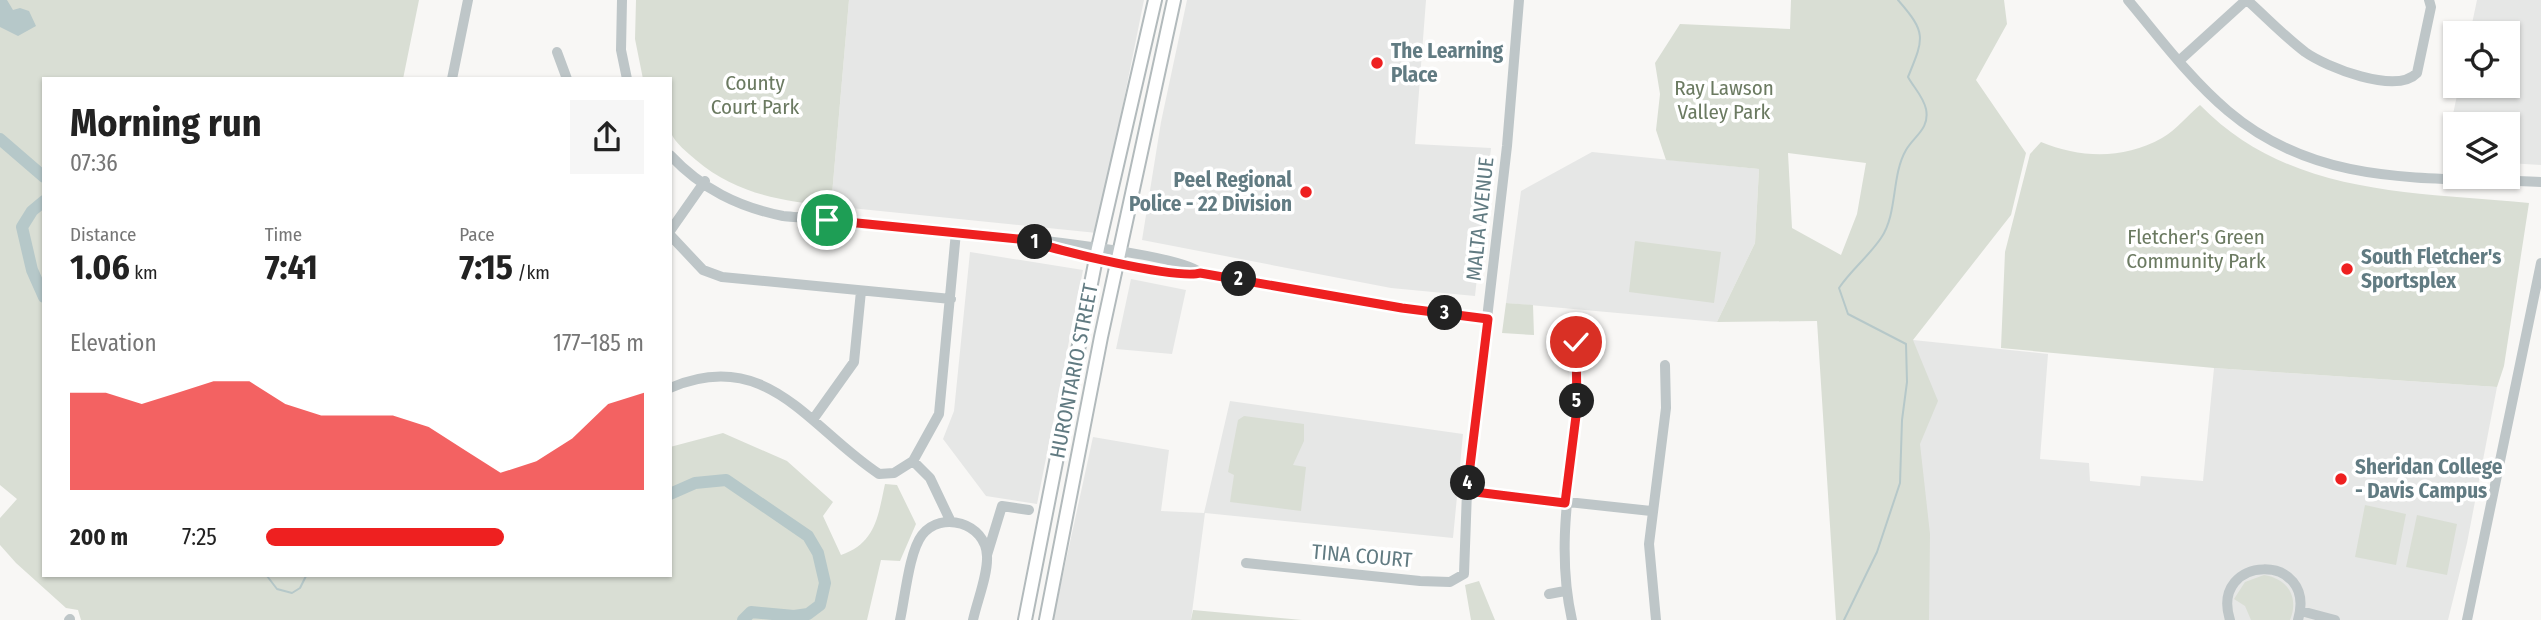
<!DOCTYPE html>
<meta charset="utf-8">
<style>
body{margin:0;font-family:"Fira Sans Condensed",sans-serif;background:#f6f6f6;color:#222;height:100vh;display:flex;flex-direction:column;font-size:26px;white-space:nowrap}
*{box-sizing:border-box;margin:0}
p{font-size:23px;color:#767676}
.icon{flex:none;width:38px;height:38px;fill:none;stroke:currentColor;stroke-width:2;stroke-linecap:round;stroke-linejoin:round}
.map{position:relative;flex:1;overflow:hidden}
.drawer{position:absolute;left:42px;top:77px;width:630px;height:500px;display:flex;flex-direction:column;background:#fff;border-radius:0px;box-shadow:0 2px 5px #0004}
.drawer>*{flex:none}
.buttons{position:absolute;left:2443px;top:21px;display:grid;gap:14px}
.buttons a{display:grid;place-items:center;width:77px;height:77px;border-radius:0px;background:#fff;box-shadow:0 2px 5px #0004;font-size:35px}
.pin{position:absolute;display:grid;place-items:center;width:60px;height:60px;color:#fff;margin:-30px;border:4px solid #fff;border-radius:50%;box-shadow:0 2px 7px #0007}
.km{position:absolute;width:35px;height:35px;margin:-18px;border-radius:50%;background:#222;color:#fff;font-size:19px;line-height:35px;text-align:center}
.round{display:grid;place-items:center;flex:none;width:74px;height:74px;border-radius:0px;background:#f6f6f6}
.overview{display:flex;align-items:center;justify-content:space-between;height:119px;padding:0 28px}
h1{font-size:38px;font-weight:700;line-height:52px}
.figures{display:grid;grid-template-columns:repeat(3,1fr);gap:10px;height:119px;padding:7px 28px}
.figures div{display:grid;align-content:center}
.figures b{font-size:35px;font-weight:700}
.figures small{font-size:19px;font-weight:400}
.figures p{font-size:19px}
.chart{height:196px;padding:14px 28px}
.chart p{display:flex;justify-content:space-between}
.chart svg{width:100%;height:126px;margin-top:7px;fill:#ee2020;opacity:.7}
ul{padding:0 28px;list-style:none;font-size:23px}
li{display:grid;grid-template-columns:112px 84px 1fr;align-items:center;height:52px}
li i{height:18px;border-radius:9px;background:#ee2020}
.map>svg:first-child{display:block}
</style>
<div class="map">
<svg width="2541" height="620" viewBox="0 0 2541 620">
<rect width="100%" height="100%" fill="#f8f7f5"/>
<path fill="#e6e7e6" d="M849,0h295l-47,233 -266,-27z
M1187,0h239l-11,144 76,4 -16,148 -84,-8 -249,-48 19,-118z
M2477,0h64v165l-33,-2v-39h-53v37h-12l16,-75h49v-53h-38z
M1592,152l167,17 -4,74 -38,79 -211,-19 15,-112z
M970,252l113,18 -46,234 -51,-8 -43,-57 11,-28z
M1131,279l55,11 -14,64 -56,-5z
M1913,340l135,14 -8,105 49,4 1,18 50,5 1,-10 62,5 11,-113 283,19 -30,156 -19,77h-565z
M1230,401l233,33 -10,104 -248,-25 -14,107h-138l40,-183 76,13 -8,61 43,2z"/>
<path fill="#d9ded4" fill-rule="evenodd" d="M0,0h419l-16,79h-359v497h626v-129l53,-14 64,28 46,41 -10,14 18,39c35,-12 37,-39 44,-71l12,1 19,39 -16,37 -19,-1 -14,60h-786l-3,-10 -12,-2 -50,-45 -16,-18v-27l17,-19 -17,-14z
M636,0h213l-18,206c-50,-5 -95,-12 -135,-46 -8,-7 -21,-17 -25,-27 -6,-14 -1,-39 -1,-54h-27l-8,-40z
M1791,0h213l3,24 -31,56 50,73 -15,62 -98,125 25,61 -18,43 10,90 -1,86h-93l-19,-299 -100,1 38,-79 4,-74 -93,-9 -10,-30 4,-36 -5,-31 25,-39 110,5zM1788,153l78,10 -9,51 -16,41 -49,-27z
M2200,105c89,91 211,87 329,98l-25,163 -7,21 -283,-19 -213,-20 4,-96 25,-98 11,-12c39,16 82,18 121,-4 14,-8 26,-23 38,-33z
M1635,241l86,11 -7,51 -85,-11z
M1506,303l27,2 1,30 -32,-2z
M1244,416l60,8v17l-11,24 13,2 -5,44 -71,-9 4,-27 -6,-3 10,-52z
M2365,505l41,9 -10,51 -41,-8z
M2417,515l40,9 -10,51 -41,-8z
M2264,575c25,4 35,23 26,45h-39l-6,-14 -11,-7 11,-17z
M1479,581l16,39h-24l-6,-35z
M1193,610l109,10h-111z"/>
<path fill="#b6c8c9" d="M0,0h7l6,10 7,-2 9,3 7,15 -18,10 -18,-9z"/>
<g fill="none" stroke-linecap="round" stroke-linejoin="round">
<path stroke="#b6c8c9" stroke-width="2" d="M267,576l10,13 15,4 8,-5 6,-12
M1844,620l33,-68 23,-69 2,-63 5,-38 -1,-38 -58,-30 -9,-26c12,-18 30,-32 42,-50 17,-25 10,-62 25,-88 8,-14 24,-21 20,-41 -3,-13 -12,-21 -18,-32 16,-39 19,-44 -10,-77"/>
<path stroke="#b6c8c9" stroke-width="12" d="M0,139l44,38
M44,201l-12,10 -10,16 10,43 12,27
M670,494l25,-11 31,-3 82,56 10,17 7,30 -5,22 -12,9 -14,2 -43,-4 -8,8"/>
<defs>
<path id="major" d="M1025,620l73,-372 57,-248
M1046,620l55,-283 73,-337"/>
</defs>
<use href="#major" stroke="#b2babc" stroke-width="16"/>
<path stroke="#bec6c8" stroke-width="10" d="M622,0l-1,50 6,29
M2128,0c31,37 62,79 100,111 92,78 200,65 313,71
M2247,0c19,17 37,36 58,52 21,15 91,43 112,21l14,-66 -2,-7
M557,52l10,27
M2180,60l66,-60
M452,79l16,-79
M670,155c32,34 68,52 113,61 55,5 396,30 417,57
M670,231l35,-50
M670,235l33,35 19,7 229,22
M1031,241l17,7c27,6 132,31 152,25l202,35 86,11
M670,388c97,-42 139,40 209,86l15,-1 19,-12 26,-47 17,-182
M814,418l40,-56 7,-71
M913,461l17,17 20,42
M1467,491l184,20
M987,555l15,-49 27,4
M1246,563l174,18 30,1 14,-8 3,-83 40,-345 12,-146
M1549,594l16,-3
M2301,611l34,9
M69,620l1,-1
M900,620c5,-22 9,-68 22,-85 19,-25 64,-12 65,21 1,19 -10,45 -14,64
M1572,620c-16,-70 -2,-139 5,-209 3,-29 -5,-57 4,-85
M1656,620l-7,-76 17,-136 -1,-43
M2230,620c-21,-66 88,-69 68,0
M2467,620l74,-357"/>
<use href="#major" stroke="#fff" stroke-width="12"/>
</g>
<g fill="none" stroke-linecap="round" stroke-linejoin="round">
<defs>
<path id="route" d="M827,220l201,20c24,10 152,40 172,33l202,35 86,11 -21,172 98,12 12,-95 -1,-66"/>
</defs>
<use href="#route" stroke="#fff" stroke-width="14"/>
<use href="#route" stroke="#ee2020" stroke-width="9"/>
</g>
<g fill="#ee2020" stroke="#fff" stroke-width="2.5">
<circle cx="1377" cy="63" r="7"/>
<circle cx="1306" cy="192" r="7"/>
<circle cx="2347" cy="269" r="7"/>
<circle cx="2341" cy="479" r="7"/>
</g>
<g text-anchor="middle" dominant-baseline="central" stroke-width="7" stroke-linejoin="round" paint-order="stroke">
<g font-size="21" font-weight="bold" fill="#617b82" stroke="#fff" text-anchor="start">
<text x="1391" y="51">The Learning<tspan x="1391" dy="24">Place</tspan></text>
<text x="1292" y="180" text-anchor="end">Peel Regional<tspan x="1292" dy="24">Police - 22 Division</tspan></text>
<text x="2361" y="257">South Fletcher's<tspan x="2361" dy="24">Sportsplex</tspan></text>
<text x="2355" y="467">Sheridan College<tspan x="2355" dy="24">- Davis Campus</tspan></text>
</g>
<g font-size="21" fill="#6b7a61" stroke="#fff">
<text x="755" y="83">County<tspan x="755" dy="24">Court Park</tspan></text>
<text x="1724" y="88">Ray Lawson<tspan x="1724" dy="24">Valley Park</tspan></text>
<text x="2196" y="237">Fletcher's Green<tspan x="2196" dy="24">Community Park</tspan></text>
</g>
<g font-size="21" fill="#617b82" stroke="#fff">
<text transform="translate(1480 219) rotate(-84)">MALTA AVENUE</text>
<text transform="translate(1074 371) rotate(-79)">HURONTARIO STREET</text>
<text transform="translate(1362 556) rotate(5)">TINA COURT</text>
</g>
</g>
</svg>
<div class="buttons">
<a><svg class="icon" aria-label="locate" viewBox="0 0 24 24"><circle cx="12" cy="12" r="6"/><path d="M12 2v4M12 18v4M2 12h4M18 12h4"/></svg></a>
<a><svg class="icon" aria-label="layers" viewBox="0 0 24 24"><path d="M12 4l9 5-9 5-9-5zM3 14l9 5 9-5"/></svg></a>
</div>
<div class="pin" style="left:827px;top:220px;background:#1e9e55"><svg class="icon" aria-label="arrive" viewBox="0 0 24 24"><path d="M6 21V4h12l-3 4 3 4H6"/></svg></div>
<div class="pin" style="left:1576px;top:342px;background:#d93025"><svg class="icon" aria-label="check" viewBox="0 0 24 24"><path d="M5 12l5 5 9-10"/></svg></div>
<b class="km" style="left:1035px;top:242px">1</b>
<b class="km" style="left:1239px;top:279px">2</b>
<b class="km" style="left:1445px;top:313px">3</b>
<b class="km" style="left:1468px;top:483px">4</b>
<b class="km" style="left:1577px;top:401px">5</b>
<section class="drawer">
<div class="overview"><div><h1>Morning run</h1><p>07:36</p></div><a class="round"><svg class="icon" aria-label="share" viewBox="0 0 24 24"><path d="M12 15V3M7 8l5-5 5 5M5 13v7h14v-7"/></svg></a></div>
<div class="figures">
<div><p>Distance</p><b>1.06<small> km</small></b></div>
<div><p>Time</p><b>7:41</b></div>
<div><p>Pace</p><b>7:15<small> /km</small></b></div>
</div>
<div class="chart"><p><span>Elevation</span>177–185 m</p>
<svg viewBox="0 0 160 44" preserveAspectRatio="none"><path d="M0 44V10L10 10L20 14L30 10L40 6L50 6L60 14L70 18L80 18L90 18L100 22L110 30L120 38L130 34L140 26L150 14L160 10V44z"/></svg>
</div>
<ul>
<li><b>200 m</b>7:25<i style="width:63%"></i></li>
</ul>
</section>
</div>
